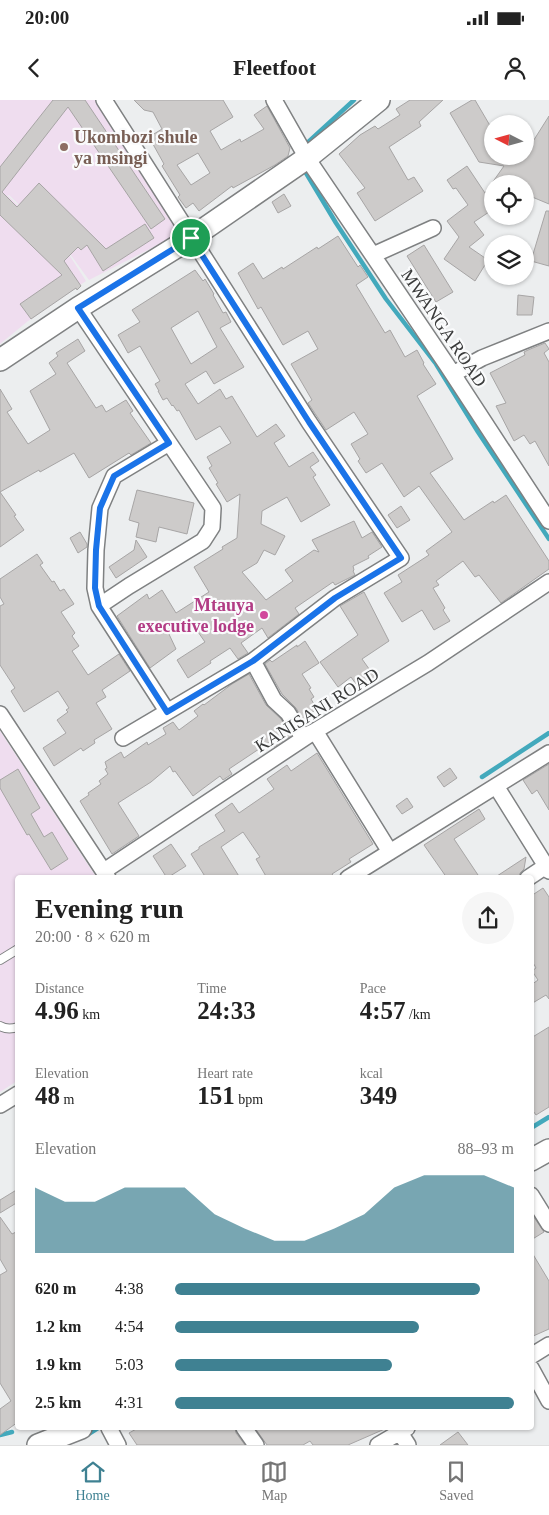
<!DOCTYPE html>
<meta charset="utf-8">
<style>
body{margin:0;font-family:"Times New Roman",serif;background:#f6f6f6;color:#222;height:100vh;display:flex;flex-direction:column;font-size:19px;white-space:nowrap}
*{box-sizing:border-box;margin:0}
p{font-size:16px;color:#767676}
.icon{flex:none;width:28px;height:28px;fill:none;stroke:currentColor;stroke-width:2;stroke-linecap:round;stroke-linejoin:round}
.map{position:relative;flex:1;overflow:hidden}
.panel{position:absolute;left:15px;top:775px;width:519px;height:555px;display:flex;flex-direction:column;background:#fff;border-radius:5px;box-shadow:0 1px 4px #0004}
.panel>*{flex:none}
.needle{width:32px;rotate:276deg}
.fabs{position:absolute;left:484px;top:15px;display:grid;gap:10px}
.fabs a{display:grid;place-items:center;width:50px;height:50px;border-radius:50%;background:#fff;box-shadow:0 1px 4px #0004;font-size:25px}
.pin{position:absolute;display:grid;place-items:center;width:42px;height:42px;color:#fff;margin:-21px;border:2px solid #fff;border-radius:50%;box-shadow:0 1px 5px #0007}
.round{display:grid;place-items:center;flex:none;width:52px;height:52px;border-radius:26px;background:#f6f6f6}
.summary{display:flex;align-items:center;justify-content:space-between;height:85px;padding:0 20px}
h1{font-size:28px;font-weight:800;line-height:38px}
.stats{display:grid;grid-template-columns:repeat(3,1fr);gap:8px;height:85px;padding:5px 20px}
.stats div{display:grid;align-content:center}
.stats b{font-size:25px;font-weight:800}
.stats small{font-size:14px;font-weight:400}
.stats p{font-size:14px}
.chart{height:140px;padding:10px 20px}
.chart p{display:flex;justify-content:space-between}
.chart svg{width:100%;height:90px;margin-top:5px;fill:#3f8192;opacity:.7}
ul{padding:0 20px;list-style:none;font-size:16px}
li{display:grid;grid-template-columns:80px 60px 1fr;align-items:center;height:38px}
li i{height:12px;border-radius:6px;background:#3f8192}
.status{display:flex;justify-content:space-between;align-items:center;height:35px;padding:0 25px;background:#fff;direction:ltr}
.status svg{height:14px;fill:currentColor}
header{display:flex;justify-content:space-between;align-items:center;height:65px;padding:0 20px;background:#fff;font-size:22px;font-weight:800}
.dock{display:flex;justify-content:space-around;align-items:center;height:70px;border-top:1px solid #e0e0e0;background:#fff;font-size:14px;color:#767676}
.dock a{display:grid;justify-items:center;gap:2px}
.dock .selected{color:#3f8192}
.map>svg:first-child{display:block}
</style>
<div class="status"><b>20:00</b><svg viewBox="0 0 49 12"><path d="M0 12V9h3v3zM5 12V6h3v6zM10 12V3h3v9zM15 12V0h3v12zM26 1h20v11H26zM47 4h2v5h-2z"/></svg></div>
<header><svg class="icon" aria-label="back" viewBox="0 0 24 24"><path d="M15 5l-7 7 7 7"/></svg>Fleetfoot<svg class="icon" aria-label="person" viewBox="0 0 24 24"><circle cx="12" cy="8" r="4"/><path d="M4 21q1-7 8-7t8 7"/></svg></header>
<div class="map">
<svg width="549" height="1345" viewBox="0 0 549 1345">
<rect width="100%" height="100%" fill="#eceeef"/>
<path fill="#efddef" d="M0,0h99l82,133 -92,47 -19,-26 -61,-59 -9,5z
M8,96l62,60 16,25 -58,40 -28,23v-142z
M0,631l96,146 -78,1 -1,203 -17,11z"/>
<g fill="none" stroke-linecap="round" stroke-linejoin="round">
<path stroke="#43a9bc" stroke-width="4.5" d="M305,45l49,-45
M303,68l33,55 50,76 50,65 42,68 71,107
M482,677l67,-44
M531,1028l18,-11
M0,1335l12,-3
M87,1335l11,-7"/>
</g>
<path fill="#cdcbca" stroke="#a7a5a5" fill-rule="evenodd" d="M53,0h32l80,119 -14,10 -83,-122 -66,85 15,15 22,-24 67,66 39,-25 9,14 -51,33 -16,-26 -6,5 -3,-3 -14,14 17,25 -4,4 -1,-2 -45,31 -11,-15 42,-29 -62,-60v-48z
M134,0h89l10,17 -23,14 11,19 19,-11 1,3 23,-13 -10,-14 13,-9 23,42 -2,8 -13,9 -42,23 -1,-2 -33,25 -6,-8 -7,5 -8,-11 2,-2 -18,-29 2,-2 -15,-27 13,-8 -9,-17 -9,-2zM198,53l12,20 -19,12 -14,-20z
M410,0h33l-24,22 2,4 -32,21 19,33 6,-3 9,14 -48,30 -18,-28 8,-5 -26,-34 21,-19 15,-9 3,3 22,-14 -4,-6z
M472,0h3l17,29v27h33v-2l24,-38v88l-24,-10v-10h-33v26l-18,12 10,13 -15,12 19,13 -13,21 -31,-22 15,-22 -12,-16 21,-16 -12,-17 -3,1 -6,-9 20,-14 18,27 19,-27 -25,-4 -29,-49z
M284,94l7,12 -13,7 -6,-11z
M546,111h3v55l-18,-5z
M338,136l20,31 2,-2 8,12 -12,8 29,48 5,-3 15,27 12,-7 7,13 -1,1 13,20 -19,12 36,63 -23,14 34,47 29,-19 1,2 12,-8 43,66v8l-48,34 -22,-28 -4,2 -12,-16 -27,20 3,4 -6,3 12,20 -2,2 7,11 -16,9 -12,-20 -20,12 -18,-29 18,-11 -4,-7 31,-20 -3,-4 26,-19 -33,-46 -15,11 -22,-34 -16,10 -8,-12 2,-2 -9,-15 17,-10 -14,-22 -28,18 -18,-27 4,-3 -21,-36 27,-15 -10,-18 -25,14 -22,-38 -3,2 -20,-36 15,-10 10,16 19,-12 1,2 34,-22 1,2z
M424,145l29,47 -17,10 -29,-46z
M195,170l8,11 2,-2 9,15 -1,1 10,18 3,-1 5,10 -11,6 24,39 -30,17 -8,-13 -21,13 13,20 22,-15 6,10 6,-3 25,41 19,-13 9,12 -11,7 15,24 24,-15 6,9 -9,6 6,8 -3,2 17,28 -29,17 -14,-25 -25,14 -1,13 24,12 -10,19 -11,-5 -7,13 -15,9 24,28 27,-19 -8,-11 29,-20 5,2 -7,-12 42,-19 8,17 10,-6 10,15 -14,9 1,2 -16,8 1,4 -1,1 2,4 -20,10 -2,-3 -38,26 4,6 -30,23 -1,1 -6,-10 -21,15 7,10 -10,6 -8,-11 -20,13 1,2 -23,15 -11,-18 28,-18 -16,-23 -21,13 8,17 -26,19 -33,-52 30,-22 2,5 13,-9 14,23 33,-21 -15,-25 29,-18 -1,-2 15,-9 3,-44 -13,8 -11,-18 2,-1 -9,-15 3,-2 -5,-9 24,-14 -11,-17 -24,14 -17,-30 -2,1 -4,-6 -1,1 -5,-8 -4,2 -5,-9h1l-4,-7 5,-3 -20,-35 -12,7 -10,-18 22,-13 -8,-12zM198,211l19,36 -26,17 -20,-36z
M518,195l16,2 -2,18h-15z
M78,239l7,12 -18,12 29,45 6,-3 4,7 20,-12 7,11 -3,2 21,30 -20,12 -2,-2 -40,25 -15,-25 -34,19 -1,-2 -39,22 16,23 -2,1 10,14 -24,17v-158l12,20 -5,3 21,32 22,-14 -20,-39 26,-17 -7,-11 9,-7 -2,-3z
M545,243l4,6 -5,4 5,9v104l-14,-25 -5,3 -6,-9 -10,6 -18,-35 10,-3 -16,-30 35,-18 -1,-3 4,-2z
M137,390l57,13 -7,31 -28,-7 -3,15 -20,-5 3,-14 -10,-3z
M401,406l9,14 -13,8 -9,-13z
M80,432l7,12v3l-9,6 -8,-15z
M136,440l11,17 -31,21 -7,-11 25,-17z
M37,454l6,9 -3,2 12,17 2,-1 6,10 4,-2 10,15 -13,8 14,21 -3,3 7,10 -7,5 16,24 31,-21 11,17 -28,19 4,7 -10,6 16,26 -18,11 1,3 -12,8 -2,-3 -27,18 -11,-18 23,-15 -9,-13 11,-8 -2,-2 3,-2 -11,-17 -34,21 -13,-21 4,-3 -15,-23v-59l4,-2 -4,-7v-18z
M364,492l25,49 -27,18 15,21 -14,9 -4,-6 -3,1 -5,-7 -13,10 -18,-25 38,-27 -18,-29z
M305,541l14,22 -17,11 9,14 -2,1 5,8 -3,2 6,10 -9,6 4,7 -6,3 -10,-17 -14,-14 -17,-30 5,-4 2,2 25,-17v2z
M249,574l17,31 15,14 10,17 -17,11 -3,-6 -42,28 3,5 -9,6 -3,-4 -27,20 -18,-25 -2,1 -3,-6 -19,16 -33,21 21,33 -27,18 -32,-53 9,-6 -1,-2 13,-9 -2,-3 9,-7 -3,-5 2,-1 -2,-6 16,-10 3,6 23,-16 1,3 18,-11 -3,-6 10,-6 6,8 19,-14 -4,-5 9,-7 1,1 28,-21z
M317,653l56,91 -24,15 2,3 -19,12 3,4h-68l-11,-19 4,-2 -17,-25 -22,15 19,31h-34l-15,-24 8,-5v-2l26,-16 -10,-16 17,-12 7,10 35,-24 -7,-10 20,-14 4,6z
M549,664v46l-12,-20 -5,4 -9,-14z
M450,668l7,10 -13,9 -7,-10z
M18,669l22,39 -9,6 13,23 8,-5 16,27 -17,11 -22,-36 -2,1 -27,-47v-8z
M407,698l6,9 -11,7 -6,-8z
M479,709l6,10 -31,20 26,39h-33l-23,-33z
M171,744l15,22 -19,12 -14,-22z
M526,757l-2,12 -4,4 -1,5h-25z
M543,788l6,9v102l-3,-4 -15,9v-19l7,-5 -6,-9 4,-3 -5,-9v-63z
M549,927v80l-13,8 -5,-7v-70z
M18,1089v13l-18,11v-13z
M531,1113l13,19 -13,8z
M0,1117l12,17 6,-3v191l-18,13v-26l11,-8 -11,-18v-108l7,-4 -7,-12z
M531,1151l18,30v48l-18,8z
M138,1328h97l1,5 9,12h-108l-8,-12z
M255,1328h132l-39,17h-35l-3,-4 -7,4h-36z
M458,1332l10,13h-28z"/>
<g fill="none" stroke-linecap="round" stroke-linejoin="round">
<defs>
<path id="lane" d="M0,860l18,-11
M0,926c5,3 12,3 18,1"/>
<path id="street" d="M104,0l205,322 92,136 -66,40 -82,63 -130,77
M274,0l33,58 140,207 102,156
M373,155l60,-27
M78,208l135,200 -1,19 -9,14 -74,45 -30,20
M453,274l29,-16 67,-27
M253,561l21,39 14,13 12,20 4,3 11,-5 75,121
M167,611l-68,-105 -4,-18 1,-38 4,-42 14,-32 55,-33
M0,614l108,164
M496,686l53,85
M104,771l211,-140 113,-68 121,-81
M348,778l201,-125
M528,778l18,-12
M0,1005l18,-11
M531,1095l18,29
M531,1256l18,-11
M531,1268l18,33
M109,1328l9,17
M244,1328l12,17
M397,1328l11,17
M378,1345l29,-17"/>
<path id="secondary" d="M0,260l78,-52 113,-70 116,-80 72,-58
M531,1060l18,-10
M38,1345l43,-17"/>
</defs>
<use href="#lane" stroke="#7f8182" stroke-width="10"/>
<use href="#street" stroke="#7f8182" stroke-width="18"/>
<use href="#secondary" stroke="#7f8182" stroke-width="24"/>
<use href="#lane" stroke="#fff" stroke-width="8"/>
<use href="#street" stroke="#fff" stroke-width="15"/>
<use href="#secondary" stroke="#fff" stroke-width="21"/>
</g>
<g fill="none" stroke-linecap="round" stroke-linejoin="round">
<defs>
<path id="route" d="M191,138l118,184 92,136 -66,40 -82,63 -86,51 -68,-106 -4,-18 1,-38 4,-42 14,-32 55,-33 -91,-135z"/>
</defs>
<use href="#route" stroke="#fff" stroke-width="10"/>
<use href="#route" stroke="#1a73e8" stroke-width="6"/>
</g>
<circle fill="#8d6e63" stroke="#fafbfc" stroke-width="2" cx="64" cy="47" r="5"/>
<circle fill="#d1479c" stroke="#fafbfc" stroke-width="2" cx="264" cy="515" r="5"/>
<g text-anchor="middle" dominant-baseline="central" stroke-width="4.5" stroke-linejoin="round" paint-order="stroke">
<g font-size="18" font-weight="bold" fill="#785e54" stroke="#fafbfc" text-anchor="start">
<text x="74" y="37">Ukombozi shule<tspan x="74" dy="21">ya msingi</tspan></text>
</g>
<g font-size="18" fill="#3a3b3b" stroke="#fafbfc">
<text transform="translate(444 228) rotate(56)">MWANGA ROAD</text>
<text transform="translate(317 610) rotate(-32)">KANISANI ROAD</text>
</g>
<g font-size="18" font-weight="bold" fill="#b23c85" stroke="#fafbfc" text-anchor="end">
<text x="254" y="505">Mtauya<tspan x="254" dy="21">executive lodge</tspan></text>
</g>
</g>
</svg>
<div class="fabs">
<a><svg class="needle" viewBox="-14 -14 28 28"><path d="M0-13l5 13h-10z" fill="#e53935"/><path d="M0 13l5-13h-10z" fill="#767676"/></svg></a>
<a><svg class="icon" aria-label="locate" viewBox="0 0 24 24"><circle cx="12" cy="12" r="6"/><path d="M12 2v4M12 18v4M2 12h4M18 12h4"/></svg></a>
<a><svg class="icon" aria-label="layers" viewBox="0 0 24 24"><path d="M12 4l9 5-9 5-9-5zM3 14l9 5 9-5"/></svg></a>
</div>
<div class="pin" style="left:191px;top:138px;background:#1e9e55"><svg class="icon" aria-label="arrive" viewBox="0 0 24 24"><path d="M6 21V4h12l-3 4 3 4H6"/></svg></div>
<section class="panel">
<div class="summary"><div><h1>Evening run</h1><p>20:00 · 8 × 620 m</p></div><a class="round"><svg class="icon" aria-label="share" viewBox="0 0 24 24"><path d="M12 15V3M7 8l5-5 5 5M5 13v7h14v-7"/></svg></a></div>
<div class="stats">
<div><p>Distance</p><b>4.96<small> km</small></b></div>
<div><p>Time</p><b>24:33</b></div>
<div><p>Pace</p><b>4:57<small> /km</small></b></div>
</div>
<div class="stats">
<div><p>Elevation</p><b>48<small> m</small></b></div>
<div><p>Heart rate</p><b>151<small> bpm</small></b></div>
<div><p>kcal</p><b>349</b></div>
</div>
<div class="chart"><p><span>Elevation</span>88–93 m</p>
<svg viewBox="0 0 160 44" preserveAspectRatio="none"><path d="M0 44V12L10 19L20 19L30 12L40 12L50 12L60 25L70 32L80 38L90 38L100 32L110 25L120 12L130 6L140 6L150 6L160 12V44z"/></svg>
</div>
<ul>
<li><b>620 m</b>4:38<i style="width:90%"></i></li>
<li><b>1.2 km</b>4:54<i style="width:72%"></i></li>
<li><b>1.9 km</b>5:03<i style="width:64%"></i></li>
<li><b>2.5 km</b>4:31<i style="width:100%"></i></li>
</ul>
</section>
</div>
<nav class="dock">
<a class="selected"><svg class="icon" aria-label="home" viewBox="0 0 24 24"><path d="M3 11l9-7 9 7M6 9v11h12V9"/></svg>Home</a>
<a><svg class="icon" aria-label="map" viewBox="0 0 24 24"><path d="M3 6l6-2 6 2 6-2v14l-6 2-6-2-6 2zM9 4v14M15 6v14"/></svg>Map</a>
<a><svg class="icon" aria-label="saved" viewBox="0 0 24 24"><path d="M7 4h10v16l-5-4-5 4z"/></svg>Saved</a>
</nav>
